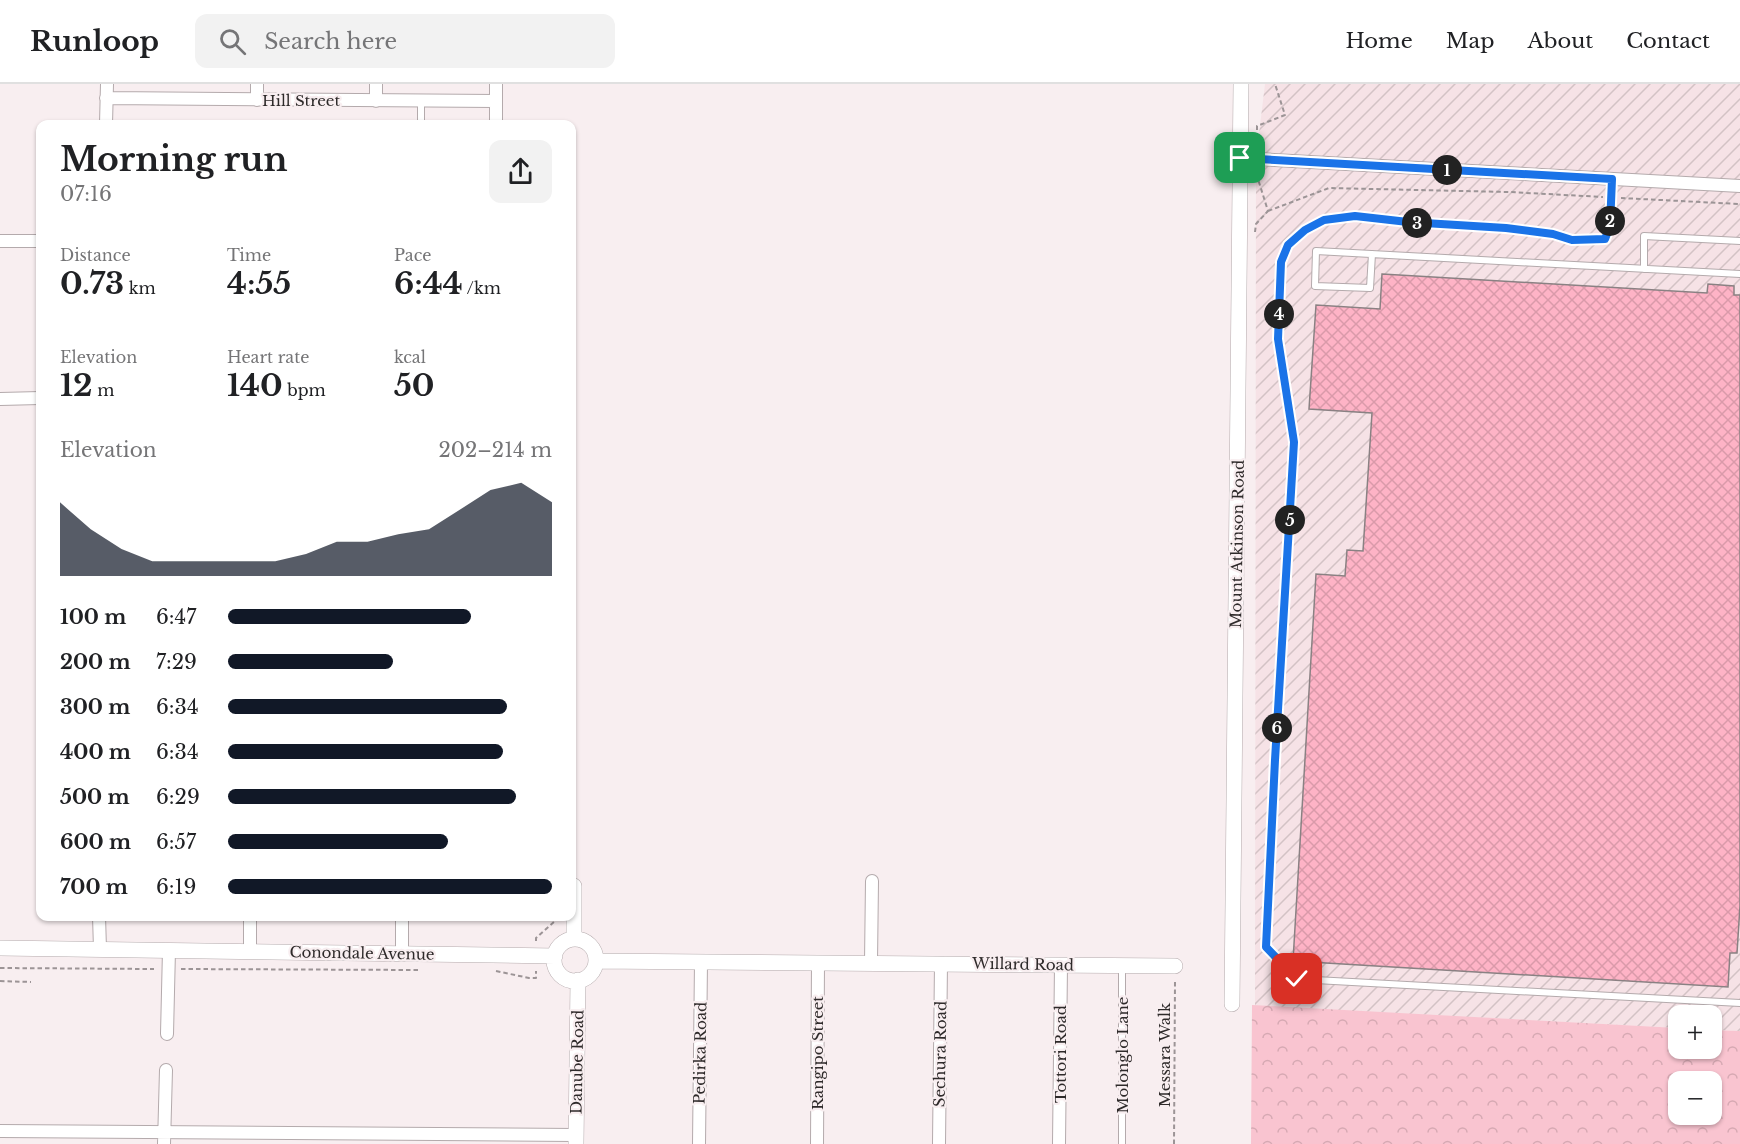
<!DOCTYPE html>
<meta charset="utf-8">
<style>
body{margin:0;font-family:"Libre Baskerville",serif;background:#f2f2f2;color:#202124;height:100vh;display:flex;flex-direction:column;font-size:22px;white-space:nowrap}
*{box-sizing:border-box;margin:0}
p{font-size:20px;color:#757577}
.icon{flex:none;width:33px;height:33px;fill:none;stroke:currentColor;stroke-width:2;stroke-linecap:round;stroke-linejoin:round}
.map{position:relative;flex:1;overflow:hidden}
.panel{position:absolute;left:36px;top:36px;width:540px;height:801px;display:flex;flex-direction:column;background:#fff;border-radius:12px;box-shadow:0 2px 4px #0004}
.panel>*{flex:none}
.controls{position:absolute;left:1668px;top:921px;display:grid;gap:12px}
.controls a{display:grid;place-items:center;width:54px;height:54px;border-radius:12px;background:#fff;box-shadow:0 2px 4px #0004;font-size:30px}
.pin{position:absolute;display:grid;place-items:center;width:51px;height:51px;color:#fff;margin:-26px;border-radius:12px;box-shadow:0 3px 9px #0006}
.km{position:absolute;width:30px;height:30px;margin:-15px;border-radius:50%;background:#222;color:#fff;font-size:16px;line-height:30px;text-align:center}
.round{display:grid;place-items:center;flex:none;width:63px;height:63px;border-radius:12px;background:#f2f2f2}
.headline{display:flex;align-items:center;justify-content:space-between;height:102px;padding:0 24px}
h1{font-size:33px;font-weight:800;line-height:45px}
.metrics{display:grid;grid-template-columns:repeat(3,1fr);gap:9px;height:102px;padding:6px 24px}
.metrics div{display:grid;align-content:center}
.metrics b{font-size:30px;font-weight:800}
.metrics small{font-size:16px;font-weight:400}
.metrics p{font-size:16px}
.chart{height:168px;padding:12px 24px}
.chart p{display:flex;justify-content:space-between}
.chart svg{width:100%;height:108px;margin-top:6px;fill:#111827;opacity:.7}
ul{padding:0 24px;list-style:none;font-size:20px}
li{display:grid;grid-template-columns:96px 72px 1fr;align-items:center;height:45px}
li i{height:15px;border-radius:8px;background:#111827}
header{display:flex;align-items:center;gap:36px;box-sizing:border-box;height:84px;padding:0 30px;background:#fff;border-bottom:2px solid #e0e0e0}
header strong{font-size:28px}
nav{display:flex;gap:33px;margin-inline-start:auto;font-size:21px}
.search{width:420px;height:54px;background:#f2f2f2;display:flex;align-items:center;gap:15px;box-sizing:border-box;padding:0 21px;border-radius:12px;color:#757577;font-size:22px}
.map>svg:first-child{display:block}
</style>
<header>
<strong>Runloop</strong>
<div class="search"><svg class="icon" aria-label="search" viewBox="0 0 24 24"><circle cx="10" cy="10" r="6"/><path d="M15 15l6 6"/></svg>Search here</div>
<nav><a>Home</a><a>Map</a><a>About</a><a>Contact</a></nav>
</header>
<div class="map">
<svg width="1740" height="1060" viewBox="0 0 1740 1060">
<defs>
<pattern id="industrial-furrows" width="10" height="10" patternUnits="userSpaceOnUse" patternTransform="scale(1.5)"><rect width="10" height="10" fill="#f6e2e6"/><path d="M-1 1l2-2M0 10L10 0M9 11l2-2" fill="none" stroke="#d3c2c5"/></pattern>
<pattern id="park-crowns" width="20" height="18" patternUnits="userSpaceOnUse" patternTransform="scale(1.5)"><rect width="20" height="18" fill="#f9c4d0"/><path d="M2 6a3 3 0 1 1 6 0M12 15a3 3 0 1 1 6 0" fill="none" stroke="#d6a9b3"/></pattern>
<pattern id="building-cross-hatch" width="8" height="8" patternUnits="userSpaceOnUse" patternTransform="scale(1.5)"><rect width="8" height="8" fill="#feb3c6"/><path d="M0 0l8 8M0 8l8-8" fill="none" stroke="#da9aaa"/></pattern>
</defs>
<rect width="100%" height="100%" fill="#f8eef0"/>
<path fill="url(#industrial-furrows)" d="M1265,0h475v947l-28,-1v-14h-34v12l-423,-22 1,-847z"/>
<path fill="url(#park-crowns)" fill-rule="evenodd" d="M1252,921l426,23v20h34v-18l28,1v113h-489zM1678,998h34v32h-34z"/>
<path fill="url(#building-cross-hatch)" stroke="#8a8183" stroke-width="1.5" d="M1382,190l325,19 1,-9 26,2v9h6v611l-3,47h-7l-2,34 -435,-26 23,-387 29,2 2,-26 16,1 9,-138 -63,-4 7,-104 64,4z"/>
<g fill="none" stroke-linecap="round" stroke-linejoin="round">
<defs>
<path id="service" d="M421,40v-23
M1612,95l-2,47 -5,13 -33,1 -19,-6 -47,-6 -98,-5 -53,-7 -31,4 -19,10 -17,15 -7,17 -3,77 16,103 -19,318 -9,187 31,32 443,24
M1372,170l-2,34 -55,-2 1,-35c141,8 283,15 424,23
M1644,185v-33l96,5
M1122,1060v-176"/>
<path id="minor" d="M106,14l390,3
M257,16v-16
M376,17v-17
M106,40l1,-40
M496,40v-40
M1240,74l500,28
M0,157h40
M0,315l40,-1
M99,832l1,33
M250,832v35
M402,870v-38
M871,878l1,-81
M167,950l2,-84
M0,1047l576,4
M164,1060l2,-74
M699,1060l2,-182
M817,1060l1,-182
M939,1060l2,-181
M1059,1060l2,-179"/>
<path id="tertiary" d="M574,802v53
M554 876a21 21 0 1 1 42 0a21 21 0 1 1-42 0Z
M0,864l555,8
M596,877l579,5
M1232,920l9,-920
M576,1060l2,-164"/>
</defs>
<use href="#service" stroke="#b4aaac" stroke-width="8"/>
<use href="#minor" stroke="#b4aaac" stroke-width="14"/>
<use href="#tertiary" stroke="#b4aaac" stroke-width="16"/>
<path stroke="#9c9496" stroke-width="2" stroke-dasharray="4.5 3" stroke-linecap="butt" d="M1257,61v-19l28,-11 -10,-31
M1621,114l119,6
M1268,127l61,-23 180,4 94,5
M1255,148l1,-8 12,-13 -10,-32v-7
M536,857v-3l19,-17v-5
M0,884l154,1
M181,885l240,1
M496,887l33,7h7v-7
M0,897l31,1
M1174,1060l1,-163"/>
<use href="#service" stroke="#fff" stroke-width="6"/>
<use href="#minor" stroke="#fff" stroke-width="12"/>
<use href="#tertiary" stroke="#fff" stroke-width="15"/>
</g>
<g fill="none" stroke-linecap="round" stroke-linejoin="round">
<defs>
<path id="route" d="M1240,74l372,21 -2,47 -5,13 -33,1 -19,-6 -47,-6 -98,-6 -53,-6 -31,4 -19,10 -17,15 -7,17 -3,77 16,103 -19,318 -9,187 31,32"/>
</defs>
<use href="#route" stroke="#fff" stroke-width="12"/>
<use href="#route" stroke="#1a73e8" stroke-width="8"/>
</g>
<g text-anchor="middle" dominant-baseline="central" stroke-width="4.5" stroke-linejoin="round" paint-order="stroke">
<g font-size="15" fill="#2e2a2a" stroke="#f8eef0">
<text x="301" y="16">Hill Street</text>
<text transform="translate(1237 460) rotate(-89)">Mount Atkinson Road</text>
<text transform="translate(362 869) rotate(1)">Conondale Avenue</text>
<text transform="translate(1023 880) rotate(1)">Willard Road</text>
<text transform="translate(700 969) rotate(-89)">Pedirka Road</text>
<text transform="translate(817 969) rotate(-90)">Rangipo Street</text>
<text transform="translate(940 970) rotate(-89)">Sechura Road</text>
<text transform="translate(1060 970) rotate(-90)">Tottori Road</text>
<text transform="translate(1122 971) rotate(-90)">Molonglo Lane</text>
<text transform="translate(1164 971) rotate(-90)">Messara Walk</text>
<text transform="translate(577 978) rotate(-89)">Danube Road</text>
</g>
</g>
</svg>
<div class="controls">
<a>+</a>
<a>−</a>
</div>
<div class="pin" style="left:1240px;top:74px;background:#1e9e55"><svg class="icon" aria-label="arrive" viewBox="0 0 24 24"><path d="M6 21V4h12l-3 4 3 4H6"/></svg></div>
<div class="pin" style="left:1297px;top:895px;background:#d93025"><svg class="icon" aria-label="check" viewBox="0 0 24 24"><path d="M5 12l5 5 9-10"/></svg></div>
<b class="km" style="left:1447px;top:86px">1</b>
<b class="km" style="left:1610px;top:137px">2</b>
<b class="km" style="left:1417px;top:139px">3</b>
<b class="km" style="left:1279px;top:230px">4</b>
<b class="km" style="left:1290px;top:436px">5</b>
<b class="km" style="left:1277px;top:644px">6</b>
<section class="panel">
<div class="headline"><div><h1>Morning run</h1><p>07:16</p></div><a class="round"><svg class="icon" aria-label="share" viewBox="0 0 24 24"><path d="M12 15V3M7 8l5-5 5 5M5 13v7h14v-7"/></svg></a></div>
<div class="metrics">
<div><p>Distance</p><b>0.73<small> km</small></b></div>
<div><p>Time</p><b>4:55</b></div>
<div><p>Pace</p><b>6:44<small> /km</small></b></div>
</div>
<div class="metrics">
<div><p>Elevation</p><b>12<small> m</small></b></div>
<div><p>Heart rate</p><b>140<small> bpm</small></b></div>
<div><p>kcal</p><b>50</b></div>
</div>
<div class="chart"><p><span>Elevation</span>202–214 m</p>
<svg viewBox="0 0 160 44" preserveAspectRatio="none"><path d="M0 44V14L10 25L20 33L30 38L40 38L50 38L60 38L70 38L80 35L90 30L100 30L110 27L120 25L130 17L140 9L150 6L160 14V44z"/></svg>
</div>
<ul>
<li><b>100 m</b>6:47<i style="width:75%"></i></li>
<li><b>200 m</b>7:29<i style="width:51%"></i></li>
<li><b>300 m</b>6:34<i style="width:86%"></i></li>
<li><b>400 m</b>6:34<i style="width:85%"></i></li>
<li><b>500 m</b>6:29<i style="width:89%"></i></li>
<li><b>600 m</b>6:57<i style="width:68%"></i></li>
<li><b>700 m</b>6:19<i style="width:100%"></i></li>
</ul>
</section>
</div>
